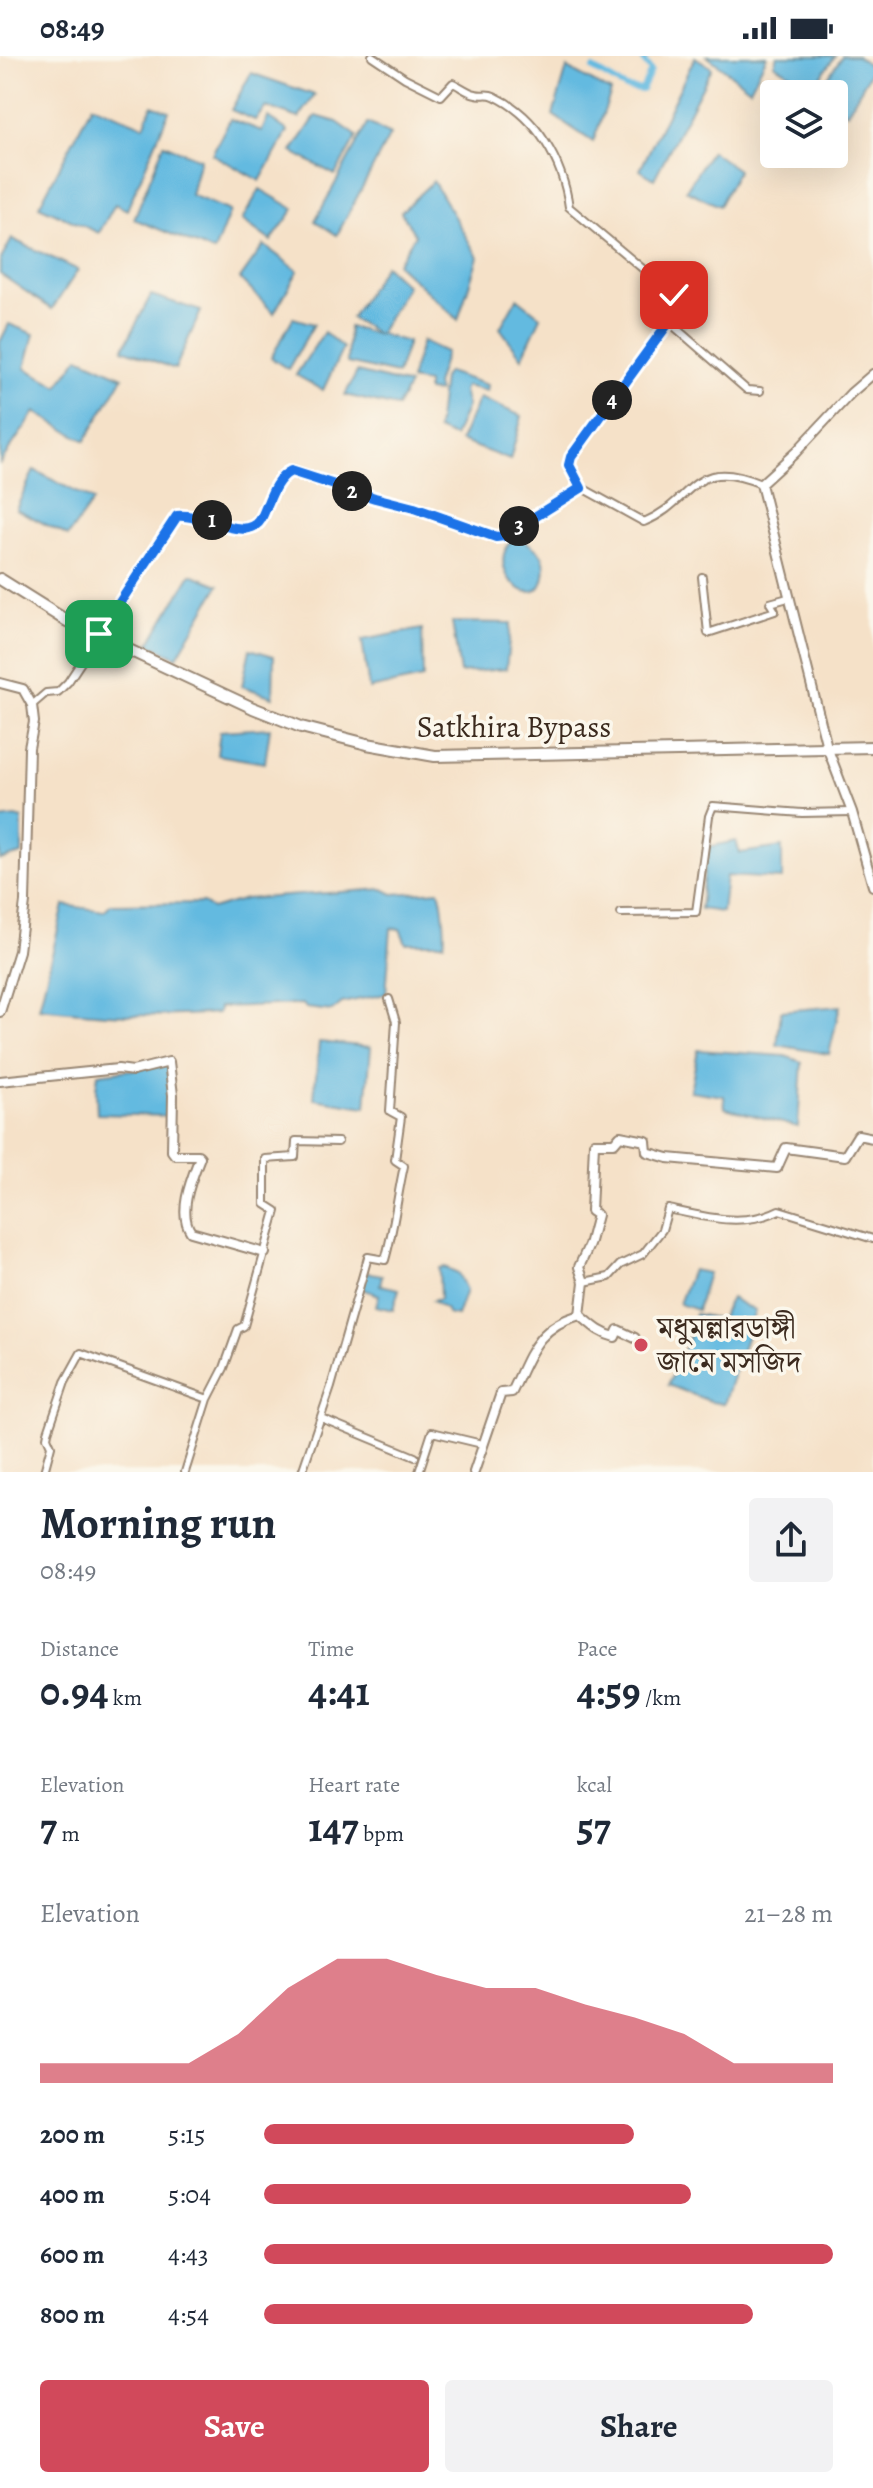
<!DOCTYPE html>
<meta charset="utf-8">
<style>
body{margin:0;font-family:Alegreya,"Noto Serif Bengali",serif;background:#f2f2f3;color:#1f2937;height:100vh;display:flex;flex-direction:column;font-size:30px;white-space:nowrap}
*{box-sizing:border-box;margin:0}
p{font-size:26px;color:#747a83}
.icon{flex:none;width:44px;height:44px;fill:none;stroke:currentColor;stroke-width:2;stroke-linecap:round;stroke-linejoin:round}
.map{position:relative;height:1416px;overflow:hidden}
.drawer{display:flex;flex-direction:column;background:#fff;flex:1}
.drawer>*{flex:none}
.buttons{position:absolute;left:760px;top:24px;display:grid;gap:16px}
.buttons a{display:grid;place-items:center;width:88px;height:88px;border-radius:8px;background:#fff;box-shadow:0 8px 32px #0002;font-size:40px}
.pin{position:absolute;display:grid;place-items:center;width:68px;height:68px;color:#fff;margin:-34px;border-radius:16px;box-shadow:0 4px 12px #0006}
.km{position:absolute;width:40px;height:40px;margin:-20px;border-radius:50%;background:#222;color:#fff;font-size:22px;line-height:40px;text-align:center}
.round{display:grid;place-items:center;flex:none;width:84px;height:84px;border-radius:8px;background:#f2f2f3}
.head{display:flex;align-items:center;justify-content:space-between;height:136px;padding:0 40px}
h1{font-size:44px;font-weight:700;line-height:60px}
.figures{display:grid;grid-template-columns:repeat(3,1fr);gap:12px;height:136px;padding:8px 40px}
.figures div{display:grid;align-content:center}
.figures b{font-size:40px;font-weight:700}
.figures small{font-size:22px;font-weight:400}
.figures p{font-size:22px}
.chart{height:224px;padding:16px 40px}
.chart p{display:flex;justify-content:space-between}
.chart svg{width:100%;height:144px;margin-top:8px;fill:#d1495b;opacity:.7}
.cta{display:flex;gap:16px;margin-top:auto;padding:16px 40px}
.cta a{flex:1;height:92px;border-radius:8px;background:#d1495b;color:#fff;font-size:32px;font-weight:700;line-height:92px;text-align:center}
.cta a+a{background:#f2f2f3;color:#1f2937}
ul{padding:0 40px;list-style:none;font-size:26px}
li{display:grid;grid-template-columns:128px 96px 1fr;align-items:center;height:60px}
li i{height:20px;border-radius:10px;background:#d1495b}
.status{display:flex;justify-content:space-between;align-items:center;height:56px;padding:0 40px;background:#fff;direction:ltr}
.status svg{height:22px;fill:currentColor}
.map>svg:first-child{display:block}
</style>
<div class="status"><b>08:49</b><svg viewBox="0 0 49 12"><path d="M0 12V9h3v3zM5 12V6h3v6zM10 12V3h3v9zM15 12V0h3v12zM26 1h20v11H26zM47 4h2v5h-2z"/></svg></div>
<div class="map">
<svg width="873" height="1416" viewBox="0 0 873 1416">
<rect width="100%" height="100%" fill="#fbf7ec"/>
<filter id="ink" filterUnits="userSpaceOnUse"><feTurbulence type="fractalNoise" baseFrequency=".0125" numOctaves="2"/><feDisplacementMap in="SourceGraphic" scale="16" xChannelSelector="R" yChannelSelector="G"/><feConvolveMatrix kernelMatrix="1 2 1 2 8 2 1 2 1" color-interpolation-filters="sRGB"/></filter>
<filter id="wash" filterUnits="userSpaceOnUse"><feTurbulence type="fractalNoise" baseFrequency=".006" numOctaves="4" result="noise"/><feDisplacementMap in="SourceGraphic" scale="32" xChannelSelector="R" yChannelSelector="G"/><feGaussianBlur stdDeviation="1.8" result="paint"/><feColorMatrix in="noise" values="0 0 0 0 0 0 0 0 0 0 0 0 0 0 0 0 0 1.4 0 .05"/><feComposite in="paint" operator="in"/></filter>
<g filter="url(#wash)">
<rect width="100%" height="100%" fill="#f5e1c8"/>
<path fill="#63bae0" stroke="#4f727f" stroke-width="2" d="M707,0h60l-17,33z
M777,0h58l-22,32 -39,-24z
M842,0h15l16,12 -26,45 -13,-10v-9l-15,-3z
M695,1l17,11 -58,111 -14,-9z
M567,12l44,24 -18,50 -40,-27z
M251,17l64,22 -16,23 -33,-11 -11,13 -24,-10z
M92,49l52,21 8,-21 17,6 -42,99 -12,-6 -16,29 -60,-27z
M316,60l21,6 20,14 -22,39 -43,-23z
M268,61l20,14 -28,50 -48,-27 18,-35 32,12z
M368,67l22,12 -53,100 -22,-14z
M164,88l36,15 -9,36 39,16 -16,41 -80,-33z
M711,95l27,19 -19,36 -33,-16z
M433,125l45,76 -20,63 -61,-56 18,-29 -14,-23z
M260,133l34,20 -23,32 -29,-21z
M12,183l66,31 -26,39 -52,-35v-13z
M264,189l34,26 -24,42 -34,-34z
M385,209l22,21 -28,48 29,8 -11,32 -50,-11 2,-36 29,7 -27,-16z
M151,239l50,16 -26,58 -52,-20z
M517,242l24,19 -19,41 -22,-30z
M293,262l21,6 -26,45 -17,-11z
M9,268l25,10 -9,34 33,18 21,-29 44,20 -38,64 -50,-29 -35,51v-121z
M324,276l19,16 -20,42 -27,-15z
M422,285l24,11 -10,33 2,7 -11,-1v-8l-17,-3z
M357,316l52,13 -12,22 -52,-12z
M447,316l40,13v6l-22,-5 -2,5 4,15 -13,31 -17,-7 6,-52z
M479,342l43,18 -12,44 -50,-19z
M34,414l59,31 -25,35 -52,-27z
M519,481c18,13 29,15 25,39 -7,41 -64,-7 -30,-38z
M191,518l28,11 -42,72 -28,-13z
M452,566l59,1 -5,46 -46,4z
M422,573l1,49 -54,11 -7,-49z
M250,593l24,7 -1,41 -31,-11z
M270,672l-5,35 -48,-8 3,-24z
M15,761l7,2v35l-22,6v-41z
M736,785l4,12 42,-6v32l-56,-3 -4,36 -22,-3 7,-62z
M383,833l10,5 46,-3c4,9 7,45 5,52h-38l-6,-14 -9,-1 -5,66 -44,9 -10,8 -26,-3 -3,-4 -84,3 -1,6c-60,5 -119,2 -179,-5l25,-103 40,6 7,-7 92,-1 9,6 33,-10z
M840,950l-11,48 -52,-9 4,-34z
M319,986l52,5 -5,60 -52,-8z
M698,994l87,6 17,6 -4,65 -73,-19 -1,-12 -34,-5z
M168,1009l3,51 -74,-2 -1,-25 2,-15z
M445,1211l13,6 8,17 -9,26 -10,-2 -1,-4 -14,-9 8,-2 -1,-31z
M692,1214l16,3 -11,37 -18,-6z
M366,1216l16,3 -2,10 19,4 -6,21 -17,-4 3,-11 -17,-6z
M731,1242l24,13 -31,93 -12,-2 -44,-17 20,-45 7,-26 25,5z"/>
<g fill="none" stroke-linecap="round" stroke-linejoin="round">
<path stroke="#63bae0" stroke-width="6" d="M593,13l33,19 16,2 9,-19 -7,-9 1,-6"/>
</g>
</g>
<g filter="url(#ink)">
<g fill="none" stroke-linecap="round" stroke-linejoin="round">
<defs>
<path id="minor" d="M372,0l33,22 36,18 12,-13c7,3 15,10 23,11 6,2 12,-1 18,2 43,20 69,66 75,111l105,88 -10,19 5,8 -98,135 -2,8 12,23
M669,266l78,68 13,1
M702,521l6,56 67,-22 -5,-8 18,-5
M32,649l14,-12 12,-1 10,-10 109,-166c24,-4 70,28 84,3 8,-16 13,-40 30,-48l84,27 39,10 68,25 18,4 77,-48h7l60,33c51,-21 47,-67 117,-38
M621,857l75,-1 13,-96 4,-10 89,7 50,-1
M584,1226l25,-5 11,-12 23,-11 19,-24 6,-21c38,8 75,19 111,1l94,29
M208,1343l16,-31 14,-39 6,-3 32,-115 -11,-7v-45l30,-2 1,-16 42,1
M321,1362l94,39
M44,1416l7,-26 -4,-9 1,-5 17,-50 16,-29 127,46 -23,73
M302,1416l29,-85 37,-130 17,3c9,-31 12,-63 19,-94l-9,-6 6,-43 -11,-6 6,-89 -7,-23
M419,1416l13,-40 50,12v3"/>
<path id="tertiary" d="M873,318l-22,19 -55,59 -35,32 66,263 25,65 21,74
M0,627l23,6 9,16 2,17 -5,26 -4,154 -6,49 -19,61
M0,1025l118,-12 15,2 36,-9 4,33 -1,56 3,4h23l2,2c-8,21 -23,55 -9,75l74,21
M580,1259c12,10 19,18 35,22l3,-7 17,8
M474,1416l27,-79 11,-1c18,-37 24,-65 68,-77l4,-33 -5,-15 10,-22 8,-30 -6,-4 3,-68h20l6,-7 26,5 1,11 21,6 109,10 9,-20 59,8 13,-21 15,3"/>
<path id="trunk" d="M0,523l67,42 186,87 48,19 66,17 68,12 438,-9"/>
</defs>
<use href="#minor" stroke="#988673" stroke-width="10"/>
<use href="#tertiary" stroke="#988673" stroke-width="12"/>
<use href="#trunk" stroke="#988673" stroke-width="14"/>
<use href="#minor" stroke="#fff" stroke-width="6"/>
<use href="#tertiary" stroke="#fff" stroke-width="8"/>
<use href="#trunk" stroke="#fff" stroke-width="10"/>
</g>
</g>
<g fill="none" stroke-linecap="round" stroke-linejoin="round" filter="url(#ink)">
<defs>
<path id="route" d="M99,578l78,-118c24,-4 70,28 84,3 8,-16 13,-40 30,-48l84,27 39,10 82,29 8,-1 77,-48 -12,-23 2,-8 98,-135 -5,-8 10,-19"/>
</defs>
<use href="#route" stroke="#fff" stroke-width="16"/>
<use href="#route" stroke="#1a73e8" stroke-width="10"/>
</g>
<circle fill="#d1495b" stroke="#fbf7ec" stroke-width="3" cx="641" cy="1289" r="8"/>
<g text-anchor="middle" dominant-baseline="central" stroke-width="7" stroke-linejoin="round" paint-order="stroke">
<g font-size="30" fill="#3b2a1e" stroke="#fbf7ec">
<text x="514" y="671">Satkhira Bypass</text>
</g>
<g font-size="30" fill="#3b2a1e" stroke="#fbf7ec" text-anchor="start">
<text x="657" y="1272">মধুমল্লারডাঙ্গী<tspan x="657" dy="34">জামে মসজিদ</tspan></text>
</g>
</g>
</svg>
<div class="buttons">
<a><svg class="icon" aria-label="layers" viewBox="0 0 24 24"><path d="M12 4l9 5-9 5-9-5zM3 14l9 5 9-5"/></svg></a>
</div>
<div class="pin" style="left:99px;top:578px;background:#1e9e55"><svg class="icon" aria-label="arrive" viewBox="0 0 24 24"><path d="M6 21V4h12l-3 4 3 4H6"/></svg></div>
<div class="pin" style="left:674px;top:239px;background:#d93025"><svg class="icon" aria-label="check" viewBox="0 0 24 24"><path d="M5 12l5 5 9-10"/></svg></div>
<b class="km" style="left:212px;top:464px">1</b>
<b class="km" style="left:352px;top:435px">2</b>
<b class="km" style="left:519px;top:470px">3</b>
<b class="km" style="left:612px;top:344px">4</b>
</div>
<section class="drawer">
<div class="head"><div><h1>Morning run</h1><p>08:49</p></div><a class="round"><svg class="icon" aria-label="share" viewBox="0 0 24 24"><path d="M12 15V3M7 8l5-5 5 5M5 13v7h14v-7"/></svg></a></div>
<div class="figures">
<div><p>Distance</p><b>0.94<small> km</small></b></div>
<div><p>Time</p><b>4:41</b></div>
<div><p>Pace</p><b>4:59<small> /km</small></b></div>
</div>
<div class="figures">
<div><p>Elevation</p><b>7<small> m</small></b></div>
<div><p>Heart rate</p><b>147<small> bpm</small></b></div>
<div><p>kcal</p><b>57</b></div>
</div>
<div class="chart"><p><span>Elevation</span>21–28 m</p>
<svg viewBox="0 0 160 44" preserveAspectRatio="none"><path d="M0 44V38L10 38L20 38L30 38L40 29L50 15L60 6L70 6L80 11L90 15L100 15L110 20L120 24L130 29L140 38L150 38L160 38V44z"/></svg>
</div>
<ul>
<li><b>200 m</b>5:15<i style="width:65%"></i></li>
<li><b>400 m</b>5:04<i style="width:75%"></i></li>
<li><b>600 m</b>4:43<i style="width:100%"></i></li>
<li><b>800 m</b>4:54<i style="width:86%"></i></li>
</ul>
<div class="cta"><a>Save</a><a>Share</a></div>
</section>
